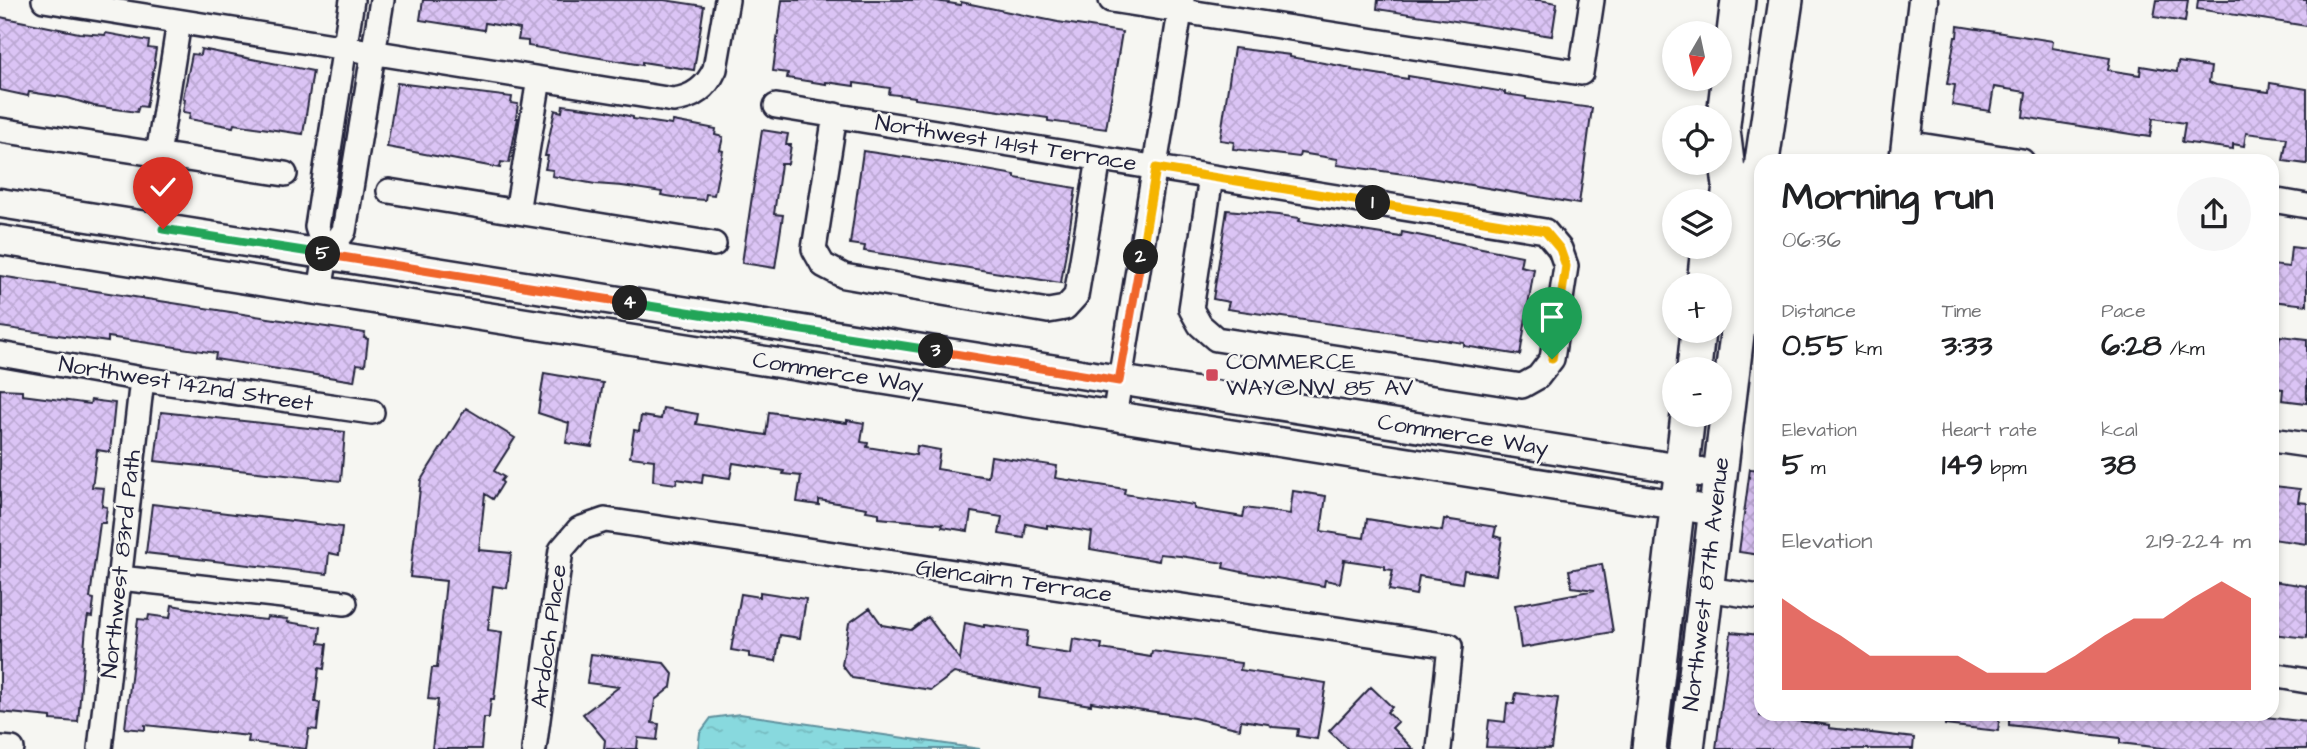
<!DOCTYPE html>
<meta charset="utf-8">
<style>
body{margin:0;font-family:"Architects Daughter",sans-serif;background:#f6f6f6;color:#202124;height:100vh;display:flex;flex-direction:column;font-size:26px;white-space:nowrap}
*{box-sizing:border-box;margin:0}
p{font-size:23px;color:#757577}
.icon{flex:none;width:38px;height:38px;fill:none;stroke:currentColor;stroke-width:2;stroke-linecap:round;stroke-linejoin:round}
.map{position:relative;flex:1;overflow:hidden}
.drawer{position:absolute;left:1754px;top:154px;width:525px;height:567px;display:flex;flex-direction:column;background:#fff;border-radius:21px;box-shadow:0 4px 10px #0003}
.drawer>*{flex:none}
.needle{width:46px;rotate:189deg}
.controls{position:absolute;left:1662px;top:21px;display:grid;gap:14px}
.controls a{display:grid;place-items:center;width:70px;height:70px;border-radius:50%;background:#fff;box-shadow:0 4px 10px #0003;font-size:35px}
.pin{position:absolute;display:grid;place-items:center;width:60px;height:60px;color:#fff;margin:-72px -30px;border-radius:50% 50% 50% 0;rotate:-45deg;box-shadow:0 0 7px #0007}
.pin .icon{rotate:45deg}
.km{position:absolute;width:35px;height:35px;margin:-18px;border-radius:50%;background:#222;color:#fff;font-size:19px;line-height:35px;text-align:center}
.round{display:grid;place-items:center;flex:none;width:74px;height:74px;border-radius:37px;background:#f6f6f6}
.head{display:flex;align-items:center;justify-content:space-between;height:119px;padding:0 28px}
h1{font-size:38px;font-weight:800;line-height:52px}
.metrics{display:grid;grid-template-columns:repeat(3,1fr);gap:10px;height:119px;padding:7px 28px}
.metrics div{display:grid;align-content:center}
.metrics b{font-size:30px;font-weight:800}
.metrics small{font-size:19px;font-weight:400}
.metrics p{font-size:19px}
.chart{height:196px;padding:14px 28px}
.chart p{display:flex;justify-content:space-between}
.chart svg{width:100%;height:126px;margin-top:7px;fill:#d93025;opacity:.7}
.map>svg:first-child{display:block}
</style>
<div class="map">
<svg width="2307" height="749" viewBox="0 0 2307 749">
<defs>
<pattern id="water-ripples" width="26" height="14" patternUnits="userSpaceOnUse" patternTransform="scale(1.75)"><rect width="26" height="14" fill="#88d9de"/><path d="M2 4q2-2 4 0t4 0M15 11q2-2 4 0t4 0" fill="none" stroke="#75babf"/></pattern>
<pattern id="building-cross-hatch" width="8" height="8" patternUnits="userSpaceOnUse" patternTransform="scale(1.75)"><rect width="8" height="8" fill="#dbc4f5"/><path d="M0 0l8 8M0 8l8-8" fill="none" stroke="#bca8d3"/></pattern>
</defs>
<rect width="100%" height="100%" fill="#f6f6f2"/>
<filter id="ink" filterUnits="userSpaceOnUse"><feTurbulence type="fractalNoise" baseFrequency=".0143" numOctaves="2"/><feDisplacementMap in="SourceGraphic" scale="14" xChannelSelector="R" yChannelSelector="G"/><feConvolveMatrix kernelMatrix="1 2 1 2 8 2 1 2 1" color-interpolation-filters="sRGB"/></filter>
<g filter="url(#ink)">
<path fill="url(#water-ripples)" stroke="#5f909d" stroke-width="2" d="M740,714l240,35h-282l2,-16 11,-15z"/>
<path fill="url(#building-cross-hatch)" stroke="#22223b" stroke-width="2" d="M423,0h241l40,6 -10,64 -52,-8v3l-114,-19v-5l-10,-1 2,-11 -35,-6 -1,7 -64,-10z
M782,0h148l31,5v-3l97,20 64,10 -16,97 -58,-8v-3l-133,-19v-2l-26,-3 1,-6 -36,-5v3l-28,-4v2l-39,-6 1,-5 -15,-2z
M1378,0h161l18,3 -5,33 -175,-27z
M2157,0h31l-3,22 -31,-5z
M2198,0h109v26l-110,-17z
M0,17l79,16 26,2 1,-2 43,8 -1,7 8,1 -2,12 1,1 -9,45 -7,-1 -2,6 -43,-6 -26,-8 -39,-6 -1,4 -28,-6z
M1958,26l95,15 -1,7 58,10 -2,12 32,5 1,-9 36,6 1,-10 33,5 -2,15 7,3 53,7 1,-9 37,6v75l-24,-3 4,-23 -41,-5 -2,13 -11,-2v5l-51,-7 3,-19 -32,-5 -3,19 -127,-20 3,-25 -32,-5 -4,24 -38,-6 3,-20 -8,-1 8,-47h2z
M1234,48l56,7v2l62,11 -1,2 57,9v-3l97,16v2l21,3v2l66,9 -13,96 -160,-28 -82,-11 1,-6 -38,-6 -1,4 -66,-8 1,-7 -14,-2z
M201,49l112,22 -10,63 -69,-10 -1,3 -44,-8 1,-6 -7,-1 2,-13 -2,-1 9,-44 8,1z
M397,83l115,14 -1,6 7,1 -2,14h2l-9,45 -8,-1 -1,6 -113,-21z
M563,105l44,6 26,6v2l39,6 1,-4 43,8 -1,6 8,2 -3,13 3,1 -9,44 -8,-1 -1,6 -26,-2 -18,-3 1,-3 -40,-6 -27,-2 -43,-8 1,-6 -8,-1 3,-13h-3l10,-46 7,2z
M762,130l26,4 -2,11h5l-3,19h-7l-7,50 9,1 -8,53 -33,-5z
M863,151l101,15 51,9v3l61,10 -15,95 -197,-32 1,-5 -15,-2z
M1227,210l51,5 22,3 -1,3 102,16 1,-5 120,24 -2,10 14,3 -14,86 -56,-9v-3l-237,-34 2,-7 -16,-3z
M2291,247l16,2v56l-35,-4v-36l17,2z
M0,276l365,57 -1,5 4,1 -3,26 -8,-1 -3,17 -139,-22 1,-6 -108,-16v5l-108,-15z
M2280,336l27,3v64l-25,-3 1,-11 -9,-1z
M544,373l59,10 -11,64 -26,-4 3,-20 -31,-10z
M0,389l22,1v5l31,4 37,5 1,-4 24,3 -5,49 -13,-2 -5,37 12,1 -2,18 5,1 -2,16h-5l-6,44 -4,31 4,1 -2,18 -4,-1 -2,11 -8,95 -27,-2v-3l-51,-5z
M466,408l49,30 -21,33 10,6 -3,4 2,2 -10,16 -8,-5 -6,56 32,3 -4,35 -14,-2 -5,44 14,2 -8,67h-3l-2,19h-5l-3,31h-49l6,-49 -10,-1 4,-31h5l9,-87 -36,-4 11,-97z
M663,408l35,6 -2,10 70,11 3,-23 78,11v-3l17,3 -3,19 7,1 -1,4 49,8 1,-9 23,4 -3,19 51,8 3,-21 66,10 -2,12 70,11 -1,5 70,11v4l49,8 2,-9 45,6 3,-23 33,5 -5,35 43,7 3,-19 75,12 2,-12 52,8 -2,9 8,2 -6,37 -32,-5 -2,13 -43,-7 -3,19 -27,-5 4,-20 -8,-1v-3l-41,-6 -4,23 -15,-3 -1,6 -82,-14 -19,-4 1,-5 -44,-7 -20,-2 -1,7 -69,-12 2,-17 -45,-7v3l-21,-4 -2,14 -25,-4 3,-17 -31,-5 -3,19 -26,-4 1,-3 -64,-6v-5l-13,-2 1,-3 -48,-8v5l-22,-3 4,-26 -18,-2 1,-3 -51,-8 -3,15 -27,-4 -1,9 -25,-4 -1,5 -23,-3 1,-21 -24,-3 4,-27 5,1 2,-15 20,3z
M161,412l184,20 -4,49 -186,-20z
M1750,469l10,1v85l-21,-3z
M2274,486l26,3 -2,13 9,1v41l-35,-5v-50h2z
M152,504l190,23 -3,28 -10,-2 -2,21 -181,-21z
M1602,564l11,68 -92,16 -6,-43 80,-15 -23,-3 -3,-17z
M2272,581l35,5v52l-35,-4z
M760,592l46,7 -6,39 -20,-3 -4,26 -27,-4v-4l-18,-3 10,-56 19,3z
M172,605l59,11 35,4 1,-3 21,2 -1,3 34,5 -2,16 8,1 -3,25 -5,-1 -4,34 5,1 -3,27 -8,-1 -3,20 -58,-7 1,-6 -104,-11v5l-20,-2 13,-109 10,1 1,-5 21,3z
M870,608l12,17 29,5 17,-13 32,43 5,-37 19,4v-2l44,6 -2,16 45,7 2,-15 29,5 -1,5 50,8 1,-6 89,12 -1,7 86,13 -9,56 -20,-3 1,-7 -25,-2 -5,-3 -27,-4 -1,9 -46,-11 -103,-16v3l-52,-8 1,-8 -86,-16 -23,17 -79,-12 -10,-13 7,-42z
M1731,632l29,3v81l69,9v3l85,10 -1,11h-197z
M591,654l73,9 9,11 -2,13 -16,13 -3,23 7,1 -2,16 -19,-2 -1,11h-33l1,-9 -22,-26 36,-27 -32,-4z
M1371,687l21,20 -5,5 11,10 -6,6 21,21h-65l-19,-18z
M1516,693l42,5 -7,51 -65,-2 3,-27 16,2 2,-19 7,1z
M1945,714h55l-2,17 -53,-6z
M2009,714h249v2l49,6v27h-136l-51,-6v-5l-111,-13z"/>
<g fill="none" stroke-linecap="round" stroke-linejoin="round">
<defs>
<path id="minor" d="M44,0l629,100c20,-2 34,-13 42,-31l12,-69
M1111,0l470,73 11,-73
M776,106l769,125 15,18 6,17 -14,93 -14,18 -16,9 -306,-47 -16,-14 -9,-16 20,-132
M835,115l-21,134 9,16 21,11 204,35 17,-3 11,-12 23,-137
M0,130l285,44
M1906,143l116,18
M158,155l21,-133
M389,191l325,53
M2272,200l35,6
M517,212l22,-133
M326,255l18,-24 38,-231
M320,291l6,-36 -9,-28 35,-227
M0,354l142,25 230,33
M1114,417l68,-417
M2272,440l35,5
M120,578l225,25
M1706,589l54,8
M2272,675l35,6
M0,748l12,1
M100,749l42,-370
M534,749l27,-199 18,-21 26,-9 845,126 -11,103"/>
<path id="tertiary" d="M1904,161l19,-161
M0,203l1719,272
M0,240l1715,271"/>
<path id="secondary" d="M1723,130l7,56 -6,42 2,27 14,33
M1720,149l18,-149
M1762,161l24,-161
M1704,285l4,-38
M1694,369l4,-38
M1649,749l39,-334
M1687,749l55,-456 18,-123"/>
</defs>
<use href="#minor" stroke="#22223b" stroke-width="28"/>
<use href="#tertiary" stroke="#22223b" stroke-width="33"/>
<use href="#secondary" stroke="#22223b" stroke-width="38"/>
<use href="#minor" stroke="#f6f6f2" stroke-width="23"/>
<use href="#tertiary" stroke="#f6f6f2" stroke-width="28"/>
<use href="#secondary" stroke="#f6f6f2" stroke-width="33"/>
</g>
</g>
<g fill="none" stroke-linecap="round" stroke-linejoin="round" filter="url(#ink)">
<defs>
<path id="split-1" d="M1373,203l172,28 15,18 6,17 -14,93"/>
<path id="split-2" d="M1141,257l15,-89 217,35"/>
<path id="split-3" d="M936,351l183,30 22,-124"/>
<path id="split-4" d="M630,303l306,48"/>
<path id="split-5" d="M323,254l307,49"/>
<path id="split-6" d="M163,229l160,25"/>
</defs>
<use href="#split-1" stroke="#fff" stroke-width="14"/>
<use href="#split-2" stroke="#fff" stroke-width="14"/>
<use href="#split-3" stroke="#fff" stroke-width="14"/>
<use href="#split-4" stroke="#fff" stroke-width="14"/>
<use href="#split-5" stroke="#fff" stroke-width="14"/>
<use href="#split-6" stroke="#fff" stroke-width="14"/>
<use href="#split-1" stroke="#f5b400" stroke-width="9"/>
<use href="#split-2" stroke="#f5b400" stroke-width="9"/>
<use href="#split-3" stroke="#f0652b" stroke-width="9"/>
<use href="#split-4" stroke="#22a559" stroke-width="9"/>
<use href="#split-5" stroke="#f0652b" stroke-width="9"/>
<use href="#split-6" stroke="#22a559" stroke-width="9"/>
</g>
<rect fill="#d1495b" stroke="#f6f6f2" stroke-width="2.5" x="1205" y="368" width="14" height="14" rx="3.5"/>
<g text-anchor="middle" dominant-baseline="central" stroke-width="5" stroke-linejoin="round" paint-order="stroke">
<g font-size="23" fill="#22223b" stroke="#f6f6f2">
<text transform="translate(1006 143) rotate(9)">Northwest 141st Terrace</text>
<text transform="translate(838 373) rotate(9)">Commerce Way</text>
<text transform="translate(186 384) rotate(9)">Northwest 142nd Street</text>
<text transform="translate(1463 435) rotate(9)">Commerce Way</text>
<text transform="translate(121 564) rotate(-84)">Northwest 83rd Path</text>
<text transform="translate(1014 581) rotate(8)">Glencairn Terrace</text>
<text transform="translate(1706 584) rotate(-83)">Northwest 87th Avenue</text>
<text transform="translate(549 636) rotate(-82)">Ardoch Place</text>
</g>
<g font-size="23" fill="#22223b" stroke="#f6f6f2" text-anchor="start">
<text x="1226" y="362">COMMERCE<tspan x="1226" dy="26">WAY@NW 85 AV</tspan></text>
</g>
</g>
</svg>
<div class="controls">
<a><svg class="needle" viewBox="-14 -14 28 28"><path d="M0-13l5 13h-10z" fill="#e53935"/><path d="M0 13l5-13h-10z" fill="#757577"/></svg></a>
<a><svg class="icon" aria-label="locate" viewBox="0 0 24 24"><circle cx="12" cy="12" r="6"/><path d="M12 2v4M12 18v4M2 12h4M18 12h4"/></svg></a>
<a><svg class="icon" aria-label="layers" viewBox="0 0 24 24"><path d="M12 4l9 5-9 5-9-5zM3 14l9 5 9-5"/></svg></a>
<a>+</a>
<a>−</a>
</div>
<div class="pin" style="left:1552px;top:359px;background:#1e9e55"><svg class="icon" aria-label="arrive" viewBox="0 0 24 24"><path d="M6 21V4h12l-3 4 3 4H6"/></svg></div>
<div class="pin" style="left:163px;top:229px;background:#d93025"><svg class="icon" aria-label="check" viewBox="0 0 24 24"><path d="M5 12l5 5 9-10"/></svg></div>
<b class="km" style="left:1373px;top:203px">1</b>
<b class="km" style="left:1141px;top:257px">2</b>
<b class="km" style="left:936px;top:351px">3</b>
<b class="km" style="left:630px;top:303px">4</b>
<b class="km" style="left:323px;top:254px">5</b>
<section class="drawer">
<div class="head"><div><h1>Morning run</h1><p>06:36</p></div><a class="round"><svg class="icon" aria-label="share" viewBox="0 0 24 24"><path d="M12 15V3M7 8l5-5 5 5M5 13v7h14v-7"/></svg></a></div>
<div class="metrics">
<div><p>Distance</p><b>0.55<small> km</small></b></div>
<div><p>Time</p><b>3:33</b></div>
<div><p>Pace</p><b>6:28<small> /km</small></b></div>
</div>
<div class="metrics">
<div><p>Elevation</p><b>5<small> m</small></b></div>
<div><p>Heart rate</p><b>149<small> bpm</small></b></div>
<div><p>kcal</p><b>38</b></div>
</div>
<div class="chart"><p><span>Elevation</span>219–224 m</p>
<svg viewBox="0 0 160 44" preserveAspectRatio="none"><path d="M0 44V12L10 19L20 25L30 32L40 32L50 32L60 32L70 38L80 38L90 38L100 32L110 25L120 19L130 19L140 12L150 6L160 12V44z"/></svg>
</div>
</section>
</div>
